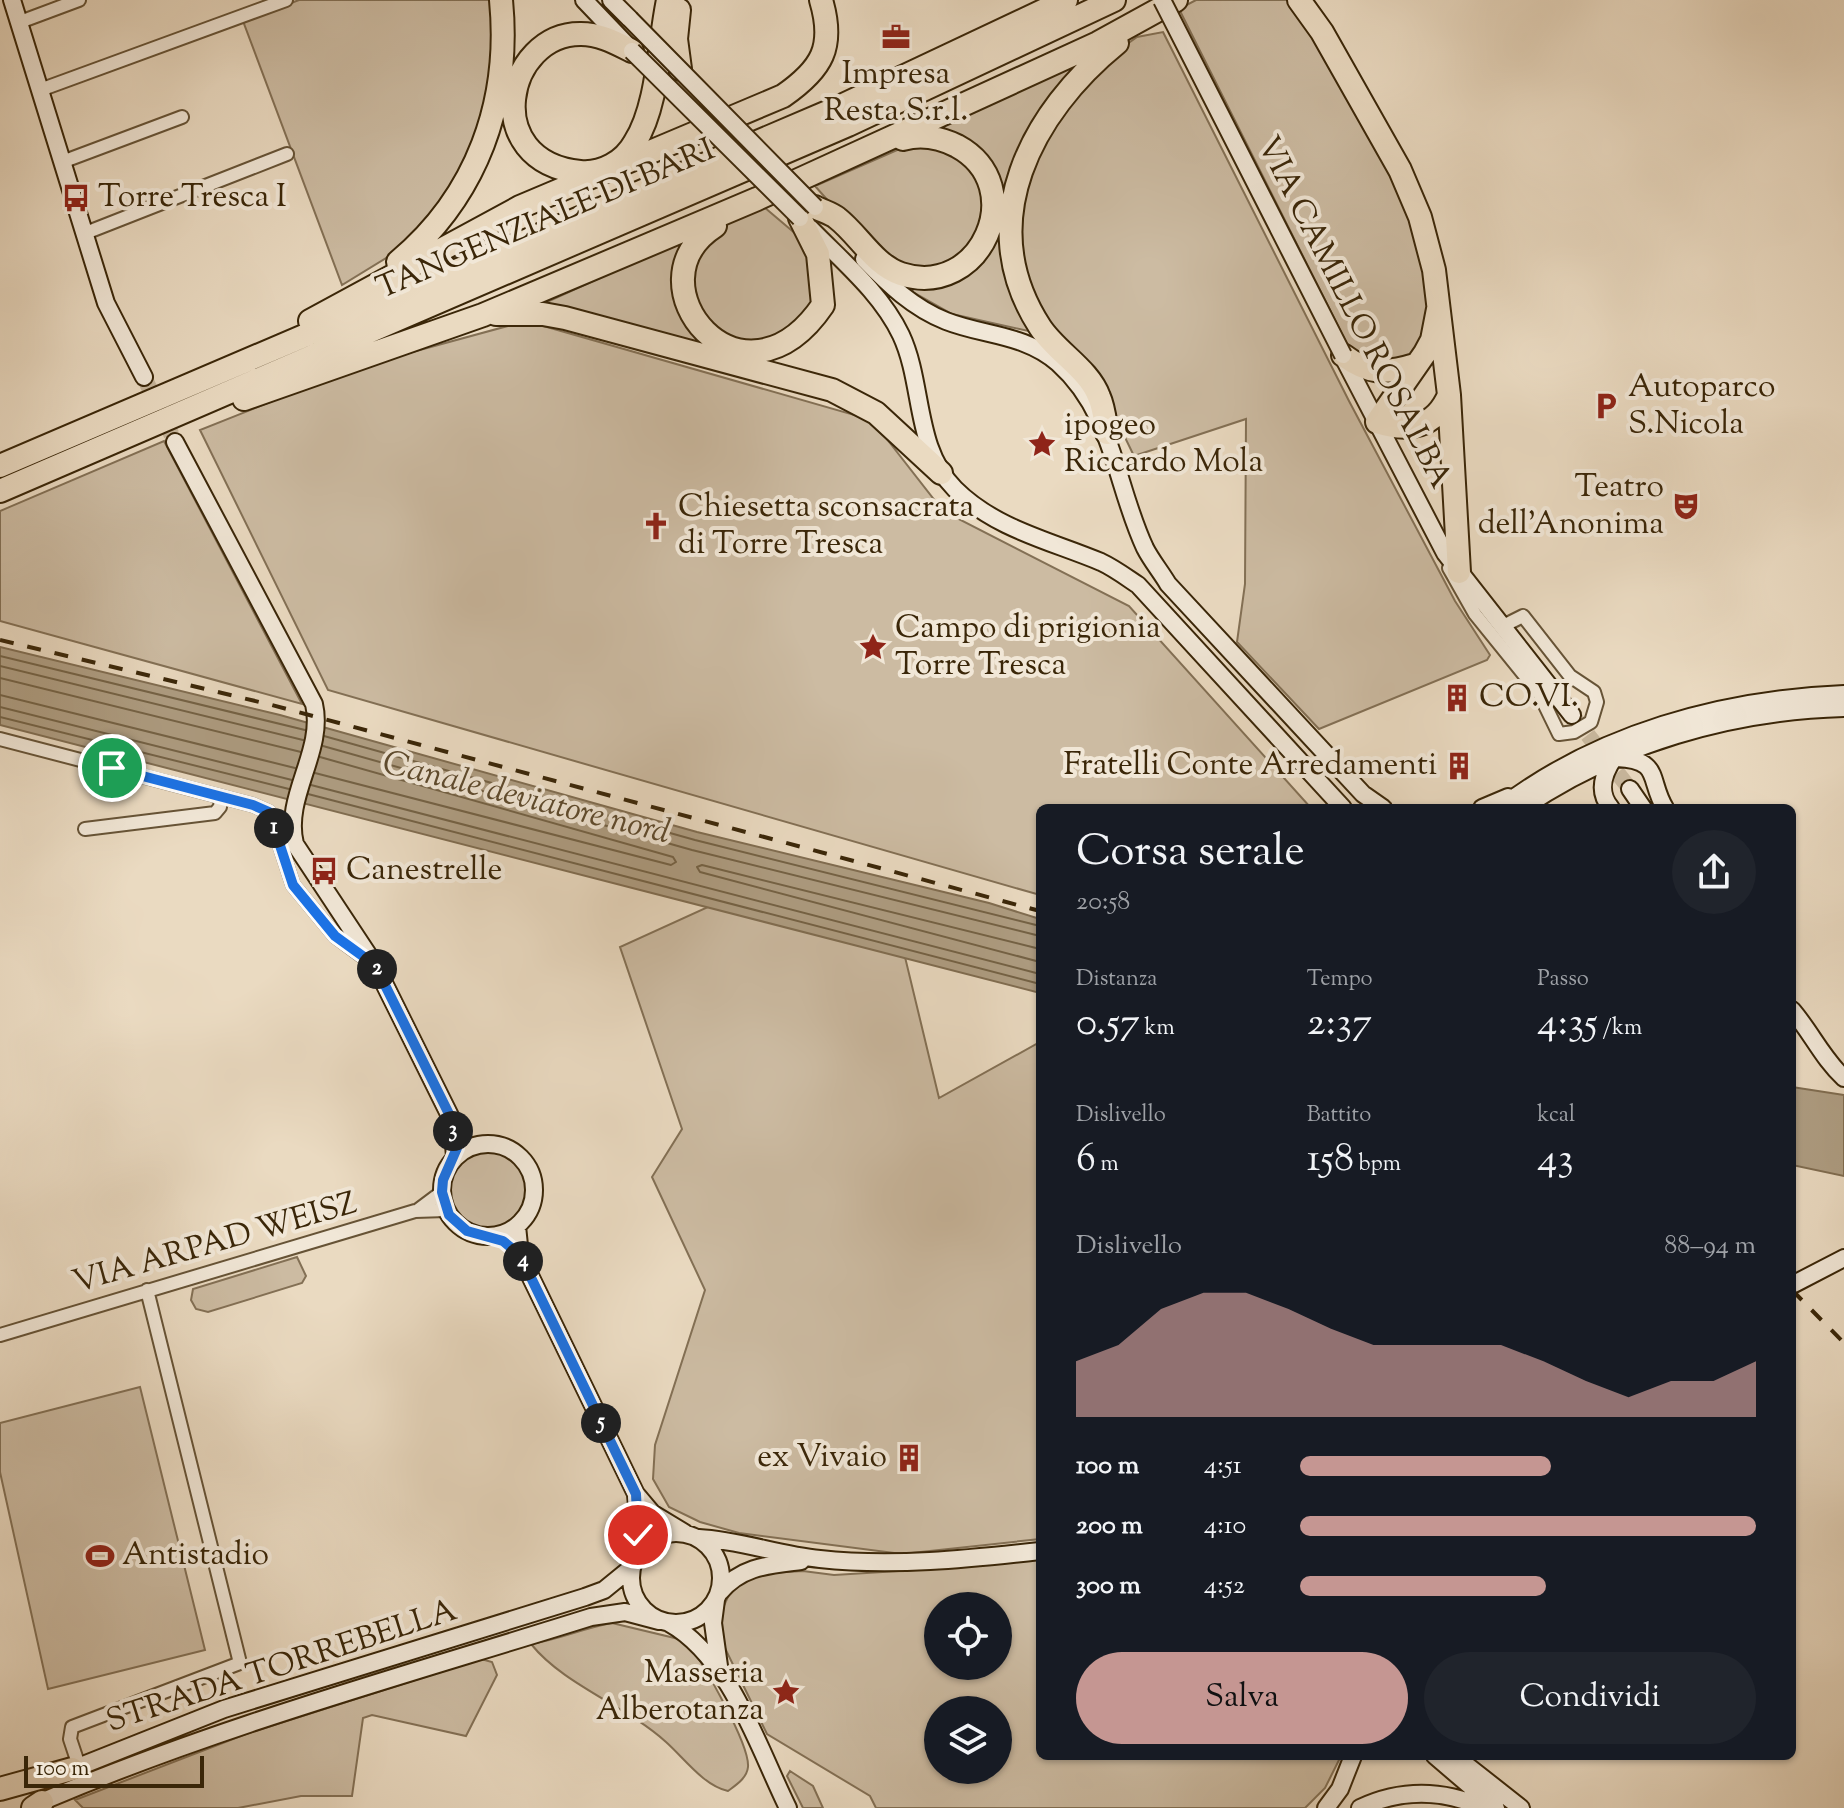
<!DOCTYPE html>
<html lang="it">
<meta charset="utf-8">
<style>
body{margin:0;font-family:"Sorts Mill Goudy",serif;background:#20242c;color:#f1f3f6;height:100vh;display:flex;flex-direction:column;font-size:30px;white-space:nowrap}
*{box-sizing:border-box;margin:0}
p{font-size:26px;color:#9ea1a6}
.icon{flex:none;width:44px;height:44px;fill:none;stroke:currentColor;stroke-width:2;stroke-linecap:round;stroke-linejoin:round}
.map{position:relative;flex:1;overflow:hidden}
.panel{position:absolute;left:1036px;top:804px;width:760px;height:956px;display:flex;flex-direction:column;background:#171b24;border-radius:12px;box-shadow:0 2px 6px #0004}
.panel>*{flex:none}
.fabs{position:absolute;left:924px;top:1592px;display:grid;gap:16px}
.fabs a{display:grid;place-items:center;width:88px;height:88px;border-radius:50%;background:#171b24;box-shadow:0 2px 6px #0004;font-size:40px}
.scale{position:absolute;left:24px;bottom:20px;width:180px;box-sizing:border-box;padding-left:8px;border:4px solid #3a2608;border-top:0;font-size:22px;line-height:28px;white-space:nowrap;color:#3a2608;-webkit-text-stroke:6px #f1e7d7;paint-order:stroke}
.pin{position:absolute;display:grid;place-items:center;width:68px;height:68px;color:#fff;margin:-34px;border:4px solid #fff;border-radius:50%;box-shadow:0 2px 8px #0007}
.km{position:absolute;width:40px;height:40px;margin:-20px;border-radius:50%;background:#222;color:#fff;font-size:22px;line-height:40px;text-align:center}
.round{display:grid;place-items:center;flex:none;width:84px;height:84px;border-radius:42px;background:#20242c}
.headline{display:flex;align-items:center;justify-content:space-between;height:136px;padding:0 40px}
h1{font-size:44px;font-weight:600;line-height:60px}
.figures{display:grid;grid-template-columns:repeat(3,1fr);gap:12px;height:136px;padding:8px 40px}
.figures div{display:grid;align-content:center}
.figures b{font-size:40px;font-weight:600}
.figures small{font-size:22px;font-weight:400}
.figures p{font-size:22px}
.chart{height:224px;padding:16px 40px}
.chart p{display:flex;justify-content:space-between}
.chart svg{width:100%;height:144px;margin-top:8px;fill:#c59692;opacity:.7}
.primary-button{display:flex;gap:16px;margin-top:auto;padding:16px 40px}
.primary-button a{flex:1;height:92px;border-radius:48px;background:#c59692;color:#111;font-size:32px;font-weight:600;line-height:92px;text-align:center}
.primary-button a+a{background:#20242c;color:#f1f3f6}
ul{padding:0 40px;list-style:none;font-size:26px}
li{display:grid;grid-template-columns:128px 96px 1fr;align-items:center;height:60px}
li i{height:20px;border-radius:10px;background:#c59692}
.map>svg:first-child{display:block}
</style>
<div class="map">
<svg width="1844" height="1808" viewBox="0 0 1844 1808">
<rect width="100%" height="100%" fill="#eadac1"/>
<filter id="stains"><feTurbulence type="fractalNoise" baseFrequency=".0025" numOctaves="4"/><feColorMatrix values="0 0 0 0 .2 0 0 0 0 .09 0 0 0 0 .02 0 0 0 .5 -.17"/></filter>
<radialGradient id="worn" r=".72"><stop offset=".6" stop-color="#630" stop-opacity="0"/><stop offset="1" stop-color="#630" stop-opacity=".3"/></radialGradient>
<path fill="#ccbba2" stroke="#837055" stroke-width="2" fill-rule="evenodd" d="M299,0h196l3,51 -30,116 -59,77 -67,41 -99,-264z
M1196,0h98l103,181 15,37 14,55 2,52 -16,33 -35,9 -29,-21 -169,-337z
M1163,32l186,369 106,200 35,54 -3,5 -168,69 -82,-87 8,-58 1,-165 -112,37 -30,-62 -55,-65 -17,-34 -11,-40 -2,-36 17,-68 66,-89 35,-25z
M1089,57l-76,122 20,153 -81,-18 -39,-22 -1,-6 33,-6 54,-84 -63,-68z
M926,142l48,24 13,43 -11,35 -27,24 -47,2 -63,-57 -24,-27 89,-39z
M764,207l46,39 4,57 -11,23 -51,20 -41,-15 -20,-41 9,-43 21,-22z
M688,238l-11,30 42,83 -181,-45z
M526,321l346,99 71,91 186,95 182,202h-271v87l-712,-205 -128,-260 161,-64z
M164,441l138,263 -302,-83v-110z
M710,906l195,51 34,141 101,-56v497l-138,15 -163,-21 -39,-11 -31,-15 -16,-28 2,-34 50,-155 -53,-113 30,-48 -62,-182z
M448 1190a41 41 0 1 1 82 0a41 41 0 1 1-82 0Z
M297,1257l9,19 -4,7 -94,29 -12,-3 -5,-9 2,-11z
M140,1387l65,263 -157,39 -48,-217v-49z
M1040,1558v198h301l-16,32 -20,20h-429l-6,-12 -103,-62 -47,-96 2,-28 9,-20 21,-16 51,-3 31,4 114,-7zM938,1606h60v60h-60zM938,1710h60v60h-60z
M612,1623l75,18c15,21 63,103 61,126 -1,11 -12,18 -20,24 -24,-5 -44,-33 -62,-49 -41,-37 -102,-57 -135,-98 29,-5 53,-16 81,-21z
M481,1659l11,3 5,13 -31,61 -94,-21 -9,3 -11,78h-51l-63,12h-155l-8,-8 171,-66z
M790,1771l23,15 10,22h-20l-16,-32z"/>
<path fill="#ae9d82" stroke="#806d51" stroke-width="2" d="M0,647l280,68 417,117 292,71 51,16v74l-1040,-268z
M1792,1087l52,8v81l-52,-11z"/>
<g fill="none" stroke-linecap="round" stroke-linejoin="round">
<path stroke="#746245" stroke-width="2" d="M0,656l305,74
M0,666l303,74
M0,678l301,74
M0,695l295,73
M0,707l292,73
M0,717l289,72
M324,736l371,104 345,86
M323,746l369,104 348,86
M315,773l356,92 5,-3 -3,-5 -353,-100
M311,785l729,189
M308,794l732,190
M1040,949l-338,-84 -5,2 3,5 340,90"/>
<path stroke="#c7b69c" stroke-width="16" stroke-dasharray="16 8" stroke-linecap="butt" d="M144,377l31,65
M1573,716l57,73"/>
<defs>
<path id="street" d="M20,22l59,-22
M40,90l246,-90
M62,162l120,-45
M83,234l204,-80
M1449,568l26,46 64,79 20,41 15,-2 17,-10 6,-20 -3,-10 -24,-16 -47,-60 -20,10
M0,739l253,66 16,7 24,73 42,51 38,28
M85,829l130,-16 5,-6 1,-10
M418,1210l24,-18
M0,1335l415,-124 31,-1
M79,1766l-9,-27 2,-12 168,-64 -93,-373"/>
<path id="secondary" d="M12,0l94,303 38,74
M584,0l43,45
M611,0l19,19
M810,228c32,33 71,65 91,107 23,49 13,113 54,154 40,40 96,52 146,73 13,6 25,15 37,23l205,223
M864,259c24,25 49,49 82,62 38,15 79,13 112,42 56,50 57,121 87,185 6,12 16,24 23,36l195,210 20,14
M1343,357l102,196 127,162
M175,442l139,262c11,47 -31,93 -19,140l80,121 77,155 3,37
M1617,758c45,2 31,22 48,50
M1630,789l13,19
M1482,808l26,-11
M1500,808c98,-75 222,-109 344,-114
M1523,808c94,-64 208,-97 321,-100
M1611,808c-14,-16 -8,-34 3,-50
M1792,1010c19,22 31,49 52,68
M442 1190a46 46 0 1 1 92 0a46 46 0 1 1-92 0Z
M517,1226l3,29 116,239 16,19 33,20
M1792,1285l52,-27
M631 1578a45 45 0 1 1 90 0a45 45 0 1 1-90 0Z
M699,1538c40,2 80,17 121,21 72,8 148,0 220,-8
M633,1555l6,-30 -3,-30
M720,1592c22,-26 49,-27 81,-31
M716,1600l-3,23 6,43
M669,1623c61,34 89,124 119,185
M1435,1756l61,52
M1455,1756l66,52
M63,1773l161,-64 361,-112 19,-7 27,-22
M34,1805c181,-78 369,-129 557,-188l34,-5 34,9
M1326,1808l14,-19 13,-33
M1360,1808c40,-19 83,-19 123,0"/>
<path id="highway" d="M1299,0l23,32 78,138 20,47 14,53 15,125c-14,33 -41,37 -72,27l48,-69 7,-13 6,-31
M679,10l-3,29 4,30
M632,51c-16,-8 -32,-17 -51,-17 -75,-1 -103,127 -1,138 22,2 44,-10 55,-30 23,-36 24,-99 33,-142
M815,207c7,4 16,6 22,11 22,17 37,47 64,56 80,26 130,-88 56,-128 -16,-8 -36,-12 -54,-7
M715,226c-89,57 27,198 108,79l-5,-51 -18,-36
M398,262c79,-66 113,-160 103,-262
M496,314h47l22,4 267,72 44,23 65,60
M310,321l210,-114 263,-111c39,-27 52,-49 38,-96
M1343,355c25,19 43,19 72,10
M1449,395l10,177
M244,399l239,-84 274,-116 341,-156 78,-43
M1107,433c-2,-11 -3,-25 -8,-36 -10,-28 -43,-45 -59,-70 -68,-105 -8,-215 77,-284
M0,466l837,-358 229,-108
M0,491l848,-366 266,-125
M0,1789l72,-20
M33,1808l9,-6"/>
</defs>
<use href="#street" stroke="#665336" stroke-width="16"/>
<use href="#secondary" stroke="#3a2608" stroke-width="20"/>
<use href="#highway" stroke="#3a2608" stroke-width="26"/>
<use href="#street" stroke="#f1e7d7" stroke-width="12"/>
<use href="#secondary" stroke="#f1e7d7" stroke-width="16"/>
<use href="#highway" stroke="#eadac1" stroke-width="22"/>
<path stroke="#3a2608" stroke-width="4" stroke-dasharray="14 14" stroke-linecap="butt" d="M0,640l272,65 768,206
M1792,1290l52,53"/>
<defs>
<path id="secondary-bridge" d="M1162,0l181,355
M630,19l185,188
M632,51l168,167"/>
</defs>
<use href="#secondary-bridge" stroke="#3a2608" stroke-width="20" stroke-linecap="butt"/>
<use href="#secondary-bridge" stroke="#f1e7d7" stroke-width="16"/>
</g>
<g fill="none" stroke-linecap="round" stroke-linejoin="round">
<defs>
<path id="route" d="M112,768l141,37 16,7 24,73 42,51 40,29 77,155 5,28 -14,32 -1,12 7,23 18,16 36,10 17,14 116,239 2,41"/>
</defs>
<use href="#route" stroke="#fff" stroke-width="16"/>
<use href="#route" stroke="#1a73e8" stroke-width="10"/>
</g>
<defs>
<symbol id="office-bare" viewBox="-9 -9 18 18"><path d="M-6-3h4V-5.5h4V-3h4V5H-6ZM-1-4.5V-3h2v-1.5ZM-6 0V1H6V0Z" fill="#8f2418" stroke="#f1e7d7" stroke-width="2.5" paint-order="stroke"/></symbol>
<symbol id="bus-bare" viewBox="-9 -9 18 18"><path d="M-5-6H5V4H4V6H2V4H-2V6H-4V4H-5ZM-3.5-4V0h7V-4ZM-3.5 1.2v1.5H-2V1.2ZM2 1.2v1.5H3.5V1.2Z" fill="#8f2418" stroke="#f1e7d7" stroke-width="2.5" paint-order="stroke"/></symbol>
<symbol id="parking-bare" viewBox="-9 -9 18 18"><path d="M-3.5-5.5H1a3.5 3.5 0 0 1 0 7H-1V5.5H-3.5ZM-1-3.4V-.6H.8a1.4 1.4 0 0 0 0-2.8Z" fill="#8f2418" stroke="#f1e7d7" stroke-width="2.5" paint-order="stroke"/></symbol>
<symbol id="sight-bare" viewBox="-9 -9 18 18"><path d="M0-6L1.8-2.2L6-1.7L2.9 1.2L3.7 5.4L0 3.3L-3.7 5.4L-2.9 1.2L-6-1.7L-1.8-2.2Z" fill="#8f2418" stroke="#f1e7d7" stroke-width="2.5" paint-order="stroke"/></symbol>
<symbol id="theatre-bare" viewBox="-9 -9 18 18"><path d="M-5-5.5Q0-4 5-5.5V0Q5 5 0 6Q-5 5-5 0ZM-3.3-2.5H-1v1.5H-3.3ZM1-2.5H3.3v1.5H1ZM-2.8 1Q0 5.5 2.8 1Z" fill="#8f2418" stroke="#f1e7d7" stroke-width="2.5" paint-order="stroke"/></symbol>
<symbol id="church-bare" viewBox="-9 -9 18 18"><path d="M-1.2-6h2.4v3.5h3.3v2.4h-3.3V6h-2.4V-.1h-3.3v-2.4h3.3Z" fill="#8f2418" stroke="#f1e7d7" stroke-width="2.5" paint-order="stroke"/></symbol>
<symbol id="building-bare" viewBox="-9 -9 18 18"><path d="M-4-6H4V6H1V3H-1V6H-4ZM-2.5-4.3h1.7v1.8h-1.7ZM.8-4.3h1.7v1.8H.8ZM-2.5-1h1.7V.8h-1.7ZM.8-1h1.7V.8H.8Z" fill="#8f2418" stroke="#f1e7d7" stroke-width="2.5" paint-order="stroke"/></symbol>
<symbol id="stadium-bare" viewBox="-9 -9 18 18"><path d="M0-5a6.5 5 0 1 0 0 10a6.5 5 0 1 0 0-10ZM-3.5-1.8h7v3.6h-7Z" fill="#8f2418" stroke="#f1e7d7" stroke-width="2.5" paint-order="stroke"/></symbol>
</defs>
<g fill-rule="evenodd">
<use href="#office-bare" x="876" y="17" width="40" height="40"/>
<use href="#bus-bare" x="56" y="178" width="40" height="40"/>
<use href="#parking-bare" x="1586" y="386" width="40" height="40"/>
<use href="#sight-bare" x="1022" y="424" width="40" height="40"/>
<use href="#theatre-bare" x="1666" y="486" width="40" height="40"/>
<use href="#church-bare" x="636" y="506" width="40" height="40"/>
<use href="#sight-bare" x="853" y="627" width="40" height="40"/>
<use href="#building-bare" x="1437" y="678" width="40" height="40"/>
<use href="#building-bare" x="1439" y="746" width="40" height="40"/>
<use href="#bus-bare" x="304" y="851" width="40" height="40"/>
<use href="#building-bare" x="889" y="1438" width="40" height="40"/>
<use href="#stadium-bare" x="80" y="1536" width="40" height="40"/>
<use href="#sight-bare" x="766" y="1672" width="40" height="40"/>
</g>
<g text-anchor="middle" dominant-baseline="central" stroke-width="8" stroke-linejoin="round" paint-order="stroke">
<g font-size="32" fill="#3a2608" stroke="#f1e7d7" text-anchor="start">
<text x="896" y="75" text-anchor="middle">Impresa<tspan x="896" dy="37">Resta S.r.l.</tspan></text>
<text x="98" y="198">Torre Tresca I</text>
<text x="1628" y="388">Autoparco<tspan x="1628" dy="37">S.Nicola</tspan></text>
<text x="1064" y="426">ipogeo<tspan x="1064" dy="37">Riccardo Mola</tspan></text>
<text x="1664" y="488" text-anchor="end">Teatro<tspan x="1664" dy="37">dell'Anonima</tspan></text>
<text x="678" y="508">Chiesetta sconsacrata<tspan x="678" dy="37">di Torre Tresca</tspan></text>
<text x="895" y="629">Campo di prigionia<tspan x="895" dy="37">Torre Tresca</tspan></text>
<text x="1479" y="698">CO.VI.</text>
<text x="1437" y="766" text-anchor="end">Fratelli Conte Arredamenti</text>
<text x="346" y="871">Canestrelle</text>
<text x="887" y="1458" text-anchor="end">ex Vivaio</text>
<text x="122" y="1556">Antistadio</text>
<text x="764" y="1674" text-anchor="end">Masseria<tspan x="764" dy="37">Alberotanza</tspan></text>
</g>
<g font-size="32" fill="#3a2608" stroke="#f1e7d7">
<text transform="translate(546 220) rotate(-23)">TANGENZIALE DI BARI</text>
<text transform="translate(1353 313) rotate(63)">VIA CAMILLO ROSALBA</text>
<text transform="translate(215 1244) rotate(-16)">VIA ARPAD WEISZ</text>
<text transform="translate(282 1667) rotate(-18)">STRADA TORREBELLA</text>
</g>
<g font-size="34" font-style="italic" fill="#5d4a2d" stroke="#f1e7d7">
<text transform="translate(526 799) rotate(14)">Canale deviatore nord</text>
</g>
</g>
<rect width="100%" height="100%" filter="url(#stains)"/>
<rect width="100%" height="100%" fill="url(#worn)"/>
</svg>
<div class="fabs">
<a><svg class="icon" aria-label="locate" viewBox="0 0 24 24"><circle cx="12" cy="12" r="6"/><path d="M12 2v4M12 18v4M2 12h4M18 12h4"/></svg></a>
<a><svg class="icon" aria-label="layers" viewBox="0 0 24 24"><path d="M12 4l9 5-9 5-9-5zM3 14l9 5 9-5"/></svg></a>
</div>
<div class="scale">100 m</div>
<div class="pin" style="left:112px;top:768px;background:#1e9e55"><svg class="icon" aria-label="arrive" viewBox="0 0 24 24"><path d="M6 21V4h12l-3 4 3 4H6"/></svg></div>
<div class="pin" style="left:638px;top:1535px;background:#d93025"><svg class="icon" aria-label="check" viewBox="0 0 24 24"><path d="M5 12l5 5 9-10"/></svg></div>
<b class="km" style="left:274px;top:828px">1</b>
<b class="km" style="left:377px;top:969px">2</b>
<b class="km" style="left:453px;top:1131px">3</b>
<b class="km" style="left:523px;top:1261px">4</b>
<b class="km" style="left:601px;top:1423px">5</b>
<section class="panel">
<div class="headline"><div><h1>Corsa serale</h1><p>20:58</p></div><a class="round"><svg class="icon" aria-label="share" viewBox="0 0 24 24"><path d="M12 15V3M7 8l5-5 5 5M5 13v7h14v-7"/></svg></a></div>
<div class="figures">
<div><p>Distanza</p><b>0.57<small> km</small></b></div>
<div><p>Tempo</p><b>2:37</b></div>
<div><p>Passo</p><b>4:35<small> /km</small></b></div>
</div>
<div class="figures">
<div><p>Dislivello</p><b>6<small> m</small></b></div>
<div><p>Battito</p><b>158<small> bpm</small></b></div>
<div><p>kcal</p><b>43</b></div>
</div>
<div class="chart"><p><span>Dislivello</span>88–94 m</p>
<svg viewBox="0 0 160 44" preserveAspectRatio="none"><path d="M0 44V27L10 22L20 11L30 6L40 6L50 11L60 17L70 22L80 22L90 22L100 22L110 27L120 33L130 38L140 33L150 33L160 27V44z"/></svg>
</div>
<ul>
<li><b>100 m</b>4:51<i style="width:55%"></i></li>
<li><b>200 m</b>4:10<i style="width:100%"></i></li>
<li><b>300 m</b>4:52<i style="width:54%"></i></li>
</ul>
<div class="primary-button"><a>Salva</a><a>Condividi</a></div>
</section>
</div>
